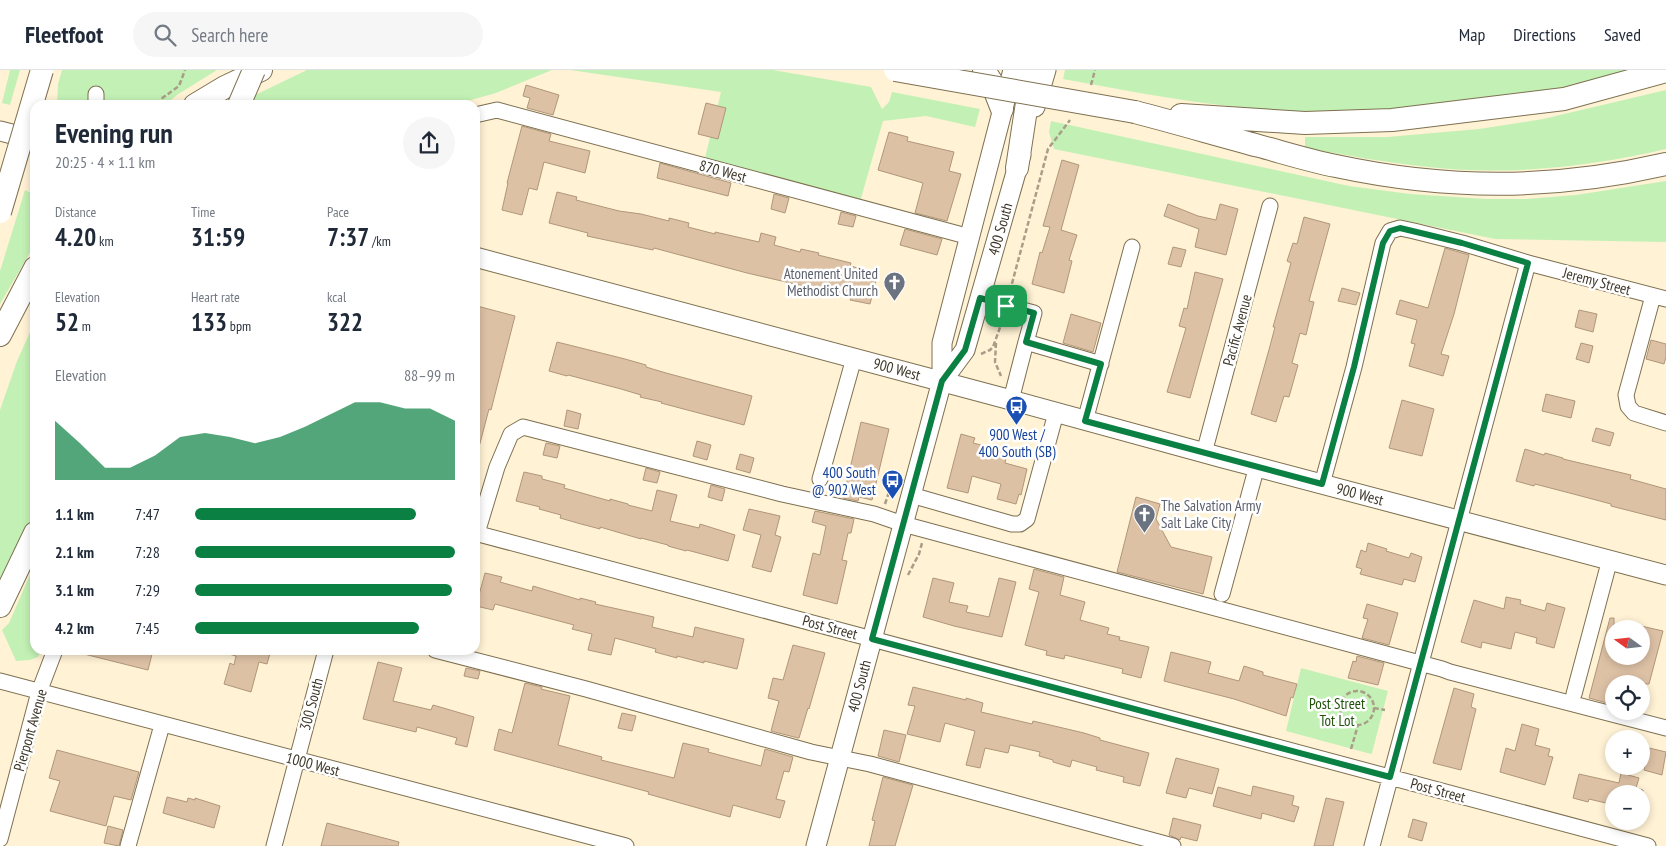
<!DOCTYPE html>
<meta charset="utf-8">
<style>
body{margin:0;font-family:"PT Sans Narrow",sans-serif;background:#f6f6f7;color:#1f2937;height:100vh;display:flex;flex-direction:column;font-size:19px;white-space:nowrap}
*{box-sizing:border-box;margin:0}
p{font-size:16px;color:#747a83}
.icon{flex:none;width:28px;height:28px;fill:none;stroke:currentColor;stroke-width:2;stroke-linecap:round;stroke-linejoin:round}
.map{position:relative;flex:1;overflow:hidden}
.details{position:absolute;left:30px;top:30px;width:450px;height:555px;display:flex;flex-direction:column;background:#fff;border-radius:15px;box-shadow:0 2px 8px #0003}
.details>*{flex:none}
.needle{width:32px;rotate:285deg}
.fabs{position:absolute;left:1605px;top:550px;display:grid;gap:10px}
.fabs a{display:grid;place-items:center;width:45px;height:45px;border-radius:50%;background:#fff;box-shadow:0 2px 8px #0003;font-size:25px}
.pin{position:absolute;display:grid;place-items:center;width:42px;height:42px;color:#fff;margin:-21px;border-radius:10px;box-shadow:0 2px 8px #0006}
.round{display:grid;place-items:center;flex:none;width:52px;height:52px;border-radius:26px;background:#f6f6f7}
.headline{display:flex;align-items:center;justify-content:space-between;height:85px;padding:0 25px}
h1{font-size:28px;font-weight:700;line-height:38px}
.stats{display:grid;grid-template-columns:repeat(3,1fr);gap:8px;height:85px;padding:5px 25px}
.stats div{display:grid;align-content:center}
.stats b{font-size:25px;font-weight:700}
.stats small{font-size:14px;font-weight:400}
.stats p{font-size:14px}
.chart{height:140px;padding:10px 25px}
.chart p{display:flex;justify-content:space-between}
.chart svg{width:100%;height:90px;margin-top:5px;fill:#0b8043;opacity:.7}
ul{padding:0 25px;list-style:none;font-size:16px}
li{display:grid;grid-template-columns:80px 60px 1fr;align-items:center;height:38px}
li i{height:12px;border-radius:6px;background:#0b8043}
header{display:flex;align-items:center;gap:30px;box-sizing:border-box;height:70px;padding:0 25px;background:#fff;border-bottom:1px solid #e0e1e3}
header strong{font-size:24px}
nav{display:flex;gap:28px;margin-inline-start:auto;font-size:18px}
.search{width:350px;height:45px;background:#f6f6f7;display:flex;align-items:center;gap:12px;box-sizing:border-box;padding:0 18px;border-radius:28px;color:#747a83;font-size:19px}
.map>svg:first-child{display:block}
</style>
<header>
<strong>Fleetfoot</strong>
<div class="search"><svg class="icon" aria-label="search" viewBox="0 0 24 24"><circle cx="10" cy="10" r="6"/><path d="M15 15l6 6"/></svg>Search here</div>
<nav><a>Map</a><a>Directions</a><a>Saved</a></nav>
</header>
<div class="map">
<svg width="1666" height="776" viewBox="0 0 1666 776">
<rect width="100%" height="100%" fill="#fff2d5"/>
<path fill="#c3f1b5" d="M10,0h10l-10,35 -8,-2z
M62,0h155l-40,25 -12,10h-108l1,-21z
M307,0h245l-56,23 -43,12h-203l5,-10z
M570,0h203l98,17 11,22 7,-7 3,-10 88,17 -5,18 -49,-11 -43,5 -23,81 -156,-40 17,-70z
M1065,0h568c-50,14 -100,25 -152,32 -21,3 -43,4 -64,5 -42,4 -83,6 -125,4 -78,-3 -153,-18 -229,-32z
M1666,20v59c-78,18 -158,27 -238,18 -41,-4 -82,-12 -123,-19v-11h82l92,-8 64,-10z
M1051,51l298,65 61,8 76,5h40l50,-4 90,-14v61l-171,-3 -441,-90 -5,-17z
M25,120l10,5v49l-35,60v-33z
M35,251v191l-35,73v-175l17,-49z
M35,493v87h6l-3,7 -8,3 -14,1 -14,-31 7,-7z
M1301,598l87,23 -16,62 -1,1 -85,-23z"/>
<path fill="#ddc1a5" stroke="#b0967a" d="M526,15l33,10 -6,20 -26,-7 3,-10 -7,-2z
M706,33l20,5 -8,31 -20,-5z
M522,56l29,8 -2,7 41,10 -5,22 -41,-11 -7,28 -8,-2 -7,27 -20,-5 6,-27h-1z
M889,62l19,5 -1,4 47,11 -5,19 12,3 -14,47 -32,-8 8,-30 -45,-13z
M1062,90l17,5 -18,65 16,5 -8,25 3,1 -8,32 -32,-9 8,-32 2,1 8,-26 -7,-1z
M660,93l71,20 -3,13 -71,-18z
M557,122l20,5 -1,3 43,11 22,3 28,7v-3l20,5 -1,4 27,7v-2l44,10 2,-9 15,4 -2,8 26,7 1,-3 18,4 -1,2 33,8 -1,3 28,7 -8,31 -20,-4 1,-3 -104,-24 -93,-25 -1,2 -66,-14 1,-3 -39,-10z
M774,124l15,4 -4,15 -14,-4z
M1168,134l30,12 18,4 4,-16 18,5 -12,46 -31,-8 4,-18 -35,-13z
M841,142l15,4 -3,11 -15,-3z
M1304,147l26,7 -21,77 5,1 -8,33 -6,-2 -8,30 6,2 -9,32 -5,-1 -8,26 -25,-8 19,-68 5,-19h-2l18,-64 -4,-2 6,-18 4,1z
M905,159l37,10 -5,16 -37,-10z
M1173,177l13,3 -5,17 -13,-3z
M1445,178l24,7 -15,59 -13,40 8,2 -6,20 -34,-10 6,-22 -4,-1 6,-23 -21,-6 4,-14 28,8z
M1195,202l28,7 -33,119 -23,-6 19,-64 -7,-2 5,-18 3,1z
M1342,218l18,5 -4,12 -18,-4z
M477,236l38,10 -24,94 -2,-1 -10,38h-4v-134z
M1579,240l18,4 -4,18 -18,-5z
M1071,244l30,9 -8,29 -30,-9z
M1651,270l15,4v13l-2,7 -18,-5z
M557,272l68,17 21,6v2l20,6 86,23 -8,29 -83,-22 1,-1 -22,-5 1,-2 -20,-6 -53,-14 -1,1 -18,-5z
M1581,273l12,3 -4,17 -13,-4z
M1546,324l29,7 -4,17 -29,-7z
M1402,330l32,9 -12,47 -33,-8z
M567,340l14,4 -3,15 -14,-3z
M861,352l28,7 -17,71 -13,-3 -1,4 -15,-3z
M1596,358l18,5 -4,13 -18,-5z
M961,364l14,4 -2,5 28,7 -2,6 7,2 -1,5 22,6 -6,26 -2,-1 -3,10 -19,-5 4,-15 -29,-8 -4,17 -21,-5z
M697,371l14,4 -4,15 -14,-4z
M546,373l14,3 -3,12 -14,-3z
M1525,379l19,6 1,-2 18,5v1l68,16 -1,4 36,10v31l-55,-14v-2l-30,-8 -46,-12 -1,2 -18,-5z
M740,384l14,4 -4,15 -14,-4z
M646,398l14,4 -3,11 -14,-3z
M524,402l18,4v3l23,6 -1,3 46,13v-2l18,5v1l24,6 5,-21 20,5 -7,26 29,7 1,-4 35,11 -7,26 -41,-11 -1,1 -18,-5v-1l-27,-7v1l-41,-12v2l-19,-5 -21,-6 1,-3 -22,-6 1,-2 -24,-6z
M711,415l14,4 -3,12 -14,-4z
M1136,427l24,7 -4,15 15,28 41,10 -9,37 -86,-22z
M749,439l31,7 -5,19 6,2 -10,35 -19,-5 9,-32 -18,-5z
M815,441l39,8 -3,14h-3l-6,27 5,1 -10,43 -34,-9 10,-42 7,2 6,-29 -14,-4z
M1368,473l19,6 -1,2 23,7 2,-5 11,4 -7,25 -11,-3 -2,6 -42,-11 2,-5 -6,-2 5,-17 5,2z
M1034,499l30,8 -4,18 25,7 -5,18 29,8 -2,6 13,3 -1,3 30,7 -8,31 -19,-5 1,-4 -58,-14 -1,4 -18,-4 1,-4 -22,-6 14,-53 -10,-3z
M485,503l17,4 -2,5 32,9 1,-5 47,14v-2l16,4 -1,2 59,13 -2,10 41,10 2,-10 49,12 -7,30 -33,-8v2l-27,-7v2l-22,-6 1,-3 -41,-11 -4,17 -23,-5 4,-16 -20,-5 2,-4 -79,-21 -2,6 -17,-4z
M933,508l21,5 -5,19 19,4 -2,6 23,5 10,-39 17,4 -14,55 -48,-11 -31,-9z
M1506,527l15,3 -1,4 25,7 2,-8 18,5 -11,40 -18,-5 1,-5 -22,-6 -4,17 -29,-7 -1,6 -20,-6 13,-42 30,9z
M1367,534l31,9 -9,32 -27,-7 6,-19 -5,-1z
M1610,548h4v38h27v-30l22,5 -14,53h-35v21l-25,-7z
M793,575l32,8 -16,56 -1,-1 -9,30h-1l-27,-7 8,-30 -11,-3 5,-20 10,2z
M84,580h69l-5,20 -64,-16z
M229,580h42l-4,14 -8,-2 -8,30 -27,-8 6,-21 4,2 2,-9 -7,-2z
M1171,582l40,10 -3,11 31,8 5,-15 19,6v3l34,9 -4,14 -2,-1 -5,19 -52,-17 -70,-18z
M1357,586l27,7 -6,22 -30,-7 5,-17 3,1z
M378,592l24,6 -9,33 38,9 2,-5 41,12 -7,30 -12,-3 2,-6 -40,-11 -1,5 -53,-13z
M466,598l14,3 -2,8 -14,-3z
M525,613l17,4 -1,2 29,7 -12,49 44,12 -1,3 73,18 9,-35 26,6 -1,3 53,14 4,-17 28,8 -4,15 -5,-1 -8,28 9,2 -5,17 -47,-13 -3,12 -82,-23 1,-2 -155,-42 5,-21 13,4z
M913,617l53,13v-2l17,5 -2,9 51,12 1,-3 51,12 16,5v2l49,13 -9,33 -17,-4 1,-5 -28,-7 1,-3 -25,-7 -2,7 -17,-5v-2l-14,-4 1,-4 -30,-7 -2,8 -23,-5 -5,20 -14,-3 9,-34 -30,-8 -5,19 -33,-8 8,-28 -7,-1z
M1454,618l20,6 -3,13 5,2 -15,61 -28,-7z
M622,643l14,3 -4,15 -14,-3z
M1522,654l17,5 -4,16 15,4 -2,7 5,1 -8,28 -45,-13 6,-24 9,3z
M884,660l22,5 -7,27 -21,-6z
M1649,678l17,4 -4,23 -18,-5z
M57,680l82,22 -8,28 -17,-4 -8,30 -56,-15 10,-30 -11,-3z
M1176,688l43,11 -7,25 -23,-6 -3,10 -20,-5z
M1621,703l18,5 -3,10 7,2v4h-29v11l-25,-6 -1,3 -15,-4 6,-24 40,9z
M883,707l30,8 -18,61h-26l6,-25 -3,-1z
M1253,716l41,10 -2,9 7,2 -5,15 -32,-9 -1,6 -48,-13 5,-19 33,9z
M167,727l20,5 1,-4 7,2v-2l25,8 -6,22 -51,-15z
M1326,728l18,4 -11,44h-19z
M1173,748l28,7 -4,16 -16,-4 -1,3 -11,-5z
M1413,749l14,4 -5,18 -14,-4z
M327,753l72,19 -1,4h-77z
M108,756l15,4 -4,16 -15,-3z"/>
<g fill="none" stroke-linecap="round" stroke-linejoin="round">
<defs>
<path id="minor" d="M96,35v-11
M475,45l22,-5 473,127
M1653,226l-27,99 2,11 6,7 32,10
M980,229l54,14 -8,29
M1011,330l15,-58 75,22
M1085,351l47,-174
M1204,383l66,-247
M820,409l34,-121
M1322,414l32,-117 29,-124 7,-12 10,-3 14,3 48,12 66,20 138,36
M911,425l101,29h8l7,-5 29,-106
M475,463l1173,313
M477,463l20,-66 14,-33 12,-7 259,67 92,20 29,10 539,145 8,3 216,56
M1222,524l35,-128
M435,580l151,39 225,63 59,12 303,82
M0,611l626,165
M1574,624l36,-135
M0,769l39,-147 16,-42
M128,776l34,-121
M274,776l52,-196
M1372,776l156,-583"/>
<path id="major" d="M1035,37l11,-37
M0,61l35,9
M475,187l536,143 212,58 443,117
M942,311l23,-31 56,-195
M816,776l126,-465v-38l71,-273"/>
<path id="highway" d="M984,0l7,11 11,28
M195,35l30,-18 36,-17
M1135,42c42,11 83,23 124,34 26,7 51,15 77,20 112,24 218,24 330,-2
M1181,45l124,8 87,-3 172,-21 102,-28
M1017,98l15,-98
M0,265l35,-67
M0,536l35,-73"/>
</defs>
<use href="#minor" stroke="#7e7050" stroke-width="17"/>
<use href="#major" stroke="#7e7050" stroke-width="21"/>
<use href="#highway" stroke="#7e7050" stroke-width="24"/>
<path stroke="#a89e88" stroke-width="2.5" stroke-dasharray="5 2.5" stroke-linecap="butt" d="M1091,15l4,-15
M158,35l3,-6 18,-13 6,-16
M1010,221l38,-142 22,-29
M996,273l-1,19 6,14
M981,284l9,-4 3,-3 10,-28
M885,434l5,-15 9,-19
M908,505l11,-21 3,-11
M1340 638a17 17 0 1 1 34 0a17 17 0 1 1-34 0Z
M1374,638l11,2
M1351,679l7,-24"/>
<use href="#minor" stroke="#fff" stroke-width="15"/>
<use href="#major" stroke="#fff" stroke-width="19"/>
<use href="#highway" stroke="#fff" stroke-width="22"/>
<defs>
<path id="highway-bridge" d="M895,0l240,42
M239,35l15,-35
M0,142l42,-142"/>
</defs>
<use href="#highway-bridge" stroke="#7e7050" stroke-width="24" stroke-linecap="butt"/>
<use href="#highway-bridge" stroke="#fff" stroke-width="22"/>
</g>
<g fill="none" stroke-linecap="round" stroke-linejoin="round">
<defs>
<path id="route" d="M1400,158l62,15 66,20 -138,514 -518,-138 70,-258 23,-31 15,-52 54,15 -8,29 75,22 -16,57 237,63 32,-117 29,-124 7,-12z"/>
</defs>
<use href="#route" stroke="#fff" stroke-width="10"/>
<use href="#route" stroke="#0b8043" stroke-width="6"/>
</g>
<defs>
<symbol id="church-pin" viewBox="-11 -11 22 30"><path d="M0 17L-7.5 6A9.5 9.5 0 1 1 7.5 6Z" fill="#6b7280" stroke="#fff"/><path d="M-1.2-6h2.4v3.5h3.3v2.4h-3.3V6h-2.4V-.1h-3.3v-2.4h3.3Z" fill="#fff"/></symbol>
<symbol id="bus-pin" viewBox="-11 -11 22 30"><path d="M0 17L-7.5 6A9.5 9.5 0 1 1 7.5 6Z" fill="#1a4fb4" stroke="#fff"/><path d="M-5-6H5V4H4V6H2V4H-2V6H-4V4H-5ZM-3.5-4V0h7V-4ZM-3.5 1.2v1.5H-2V1.2ZM2 1.2v1.5H3.5V1.2Z" fill="#fff"/></symbol>
</defs>
<g fill-rule="evenodd">
<use href="#church-pin" x="882" y="200" width="25" height="34"/>
<use href="#bus-pin" x="1004" y="324" width="25" height="34"/>
<use href="#bus-pin" x="880" y="398" width="25" height="34"/>
<use href="#church-pin" x="1132" y="432" width="25" height="34"/>
</g>
<g text-anchor="middle" dominant-baseline="central" stroke-width="5" stroke-linejoin="round" paint-order="stroke">
<g font-size="15" fill="#3d3729" stroke="#fff">
<text transform="translate(723 101) rotate(15)">870 West</text>
<text transform="translate(1000 159) rotate(-74)">400 South</text>
<text transform="translate(1597 211) rotate(15)">Jeremy Street</text>
<text transform="translate(1237 260) rotate(-75)">Pacific Avenue</text>
<text transform="translate(897 299) rotate(15)">900 West</text>
<text transform="translate(1360 424) rotate(15)">900 West</text>
<text transform="translate(830 557) rotate(15)">Post Street</text>
<text transform="translate(859 616) rotate(-75)">400 South</text>
<text transform="translate(311 634) rotate(-75)">300 South</text>
<text transform="translate(30 660) rotate(-74)">Pierpont Avenue</text>
<text transform="translate(313 694) rotate(15)">1000 West</text>
<text transform="translate(1438 720) rotate(15)">Post Street</text>
</g>
<g font-size="15" fill="#5b616d" stroke="#fff" text-anchor="end">
<text x="878" y="203">Atonement United<tspan x="878" dy="17">Methodist Church</tspan></text>
<text x="1161" y="435" text-anchor="start">The Salvation Army<tspan x="1161" dy="17">Salt Lake City</tspan></text>
</g>
<g font-size="15" fill="#164399" stroke="#fff">
<text x="1017" y="364">900 West /<tspan x="1017" dy="17">400 South (SB)</tspan></text>
<text x="876" y="402" text-anchor="end">400 South<tspan x="876" dy="17">@ 902 West</tspan></text>
</g>
<g font-size="15" fill="#20530a" stroke="#fff">
<text x="1337" y="633">Post Street<tspan x="1337" dy="17">Tot Lot</tspan></text>
</g>
</g>
</svg>
<div class="fabs">
<a><svg class="needle" viewBox="-14 -14 28 28"><path d="M0-13l5 13h-10z" fill="#e53935"/><path d="M0 13l5-13h-10z" fill="#747a83"/></svg></a>
<a><svg class="icon" aria-label="locate" viewBox="0 0 24 24"><circle cx="12" cy="12" r="6"/><path d="M12 2v4M12 18v4M2 12h4M18 12h4"/></svg></a>
<a>+</a>
<a>−</a>
</div>
<div class="pin" style="left:1006px;top:236px;background:#1e9e55"><svg class="icon" aria-label="arrive" viewBox="0 0 24 24"><path d="M6 21V4h12l-3 4 3 4H6"/></svg></div>
<section class="details">
<div class="headline"><div><h1>Evening run</h1><p>20:25 · 4 × 1.1 km</p></div><a class="round"><svg class="icon" aria-label="share" viewBox="0 0 24 24"><path d="M12 15V3M7 8l5-5 5 5M5 13v7h14v-7"/></svg></a></div>
<div class="stats">
<div><p>Distance</p><b>4.20<small> km</small></b></div>
<div><p>Time</p><b>31:59</b></div>
<div><p>Pace</p><b>7:37<small> /km</small></b></div>
</div>
<div class="stats">
<div><p>Elevation</p><b>52<small> m</small></b></div>
<div><p>Heart rate</p><b>133<small> bpm</small></b></div>
<div><p>kcal</p><b>322</b></div>
</div>
<div class="chart"><p><span>Elevation</span>88–99 m</p>
<svg viewBox="0 0 160 44" preserveAspectRatio="none"><path d="M0 44V15L10 26L20 38L30 38L40 32L50 23L60 21L70 23L80 26L90 23L100 18L110 12L120 6L130 6L140 9L150 9L160 15V44z"/></svg>
</div>
<ul>
<li><b>1.1 km</b>7:47<i style="width:85%"></i></li>
<li><b>2.1 km</b>7:28<i style="width:100%"></i></li>
<li><b>3.1 km</b>7:29<i style="width:99%"></i></li>
<li><b>4.2 km</b>7:45<i style="width:86%"></i></li>
</ul>
</section>
</div>
